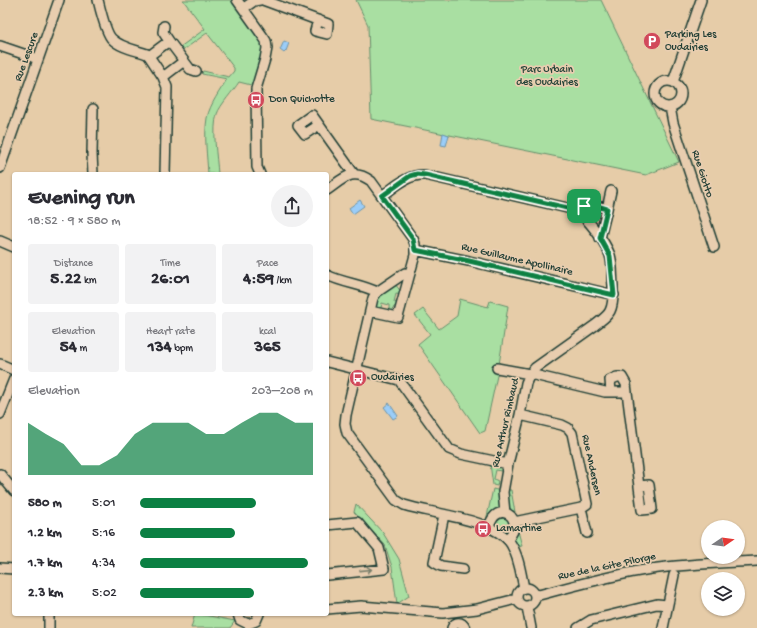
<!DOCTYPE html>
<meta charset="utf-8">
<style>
body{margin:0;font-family:"Gochi Hand",sans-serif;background:#f2f2f3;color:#2b2b33;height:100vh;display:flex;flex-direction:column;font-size:15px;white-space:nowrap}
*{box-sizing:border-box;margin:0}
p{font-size:13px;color:#7c7c81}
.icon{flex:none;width:22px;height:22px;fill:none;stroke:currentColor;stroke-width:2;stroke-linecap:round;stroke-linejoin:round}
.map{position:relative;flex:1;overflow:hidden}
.details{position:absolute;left:12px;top:172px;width:317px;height:444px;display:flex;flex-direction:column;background:#fff;border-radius:4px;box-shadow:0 1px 3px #0004}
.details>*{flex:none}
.needle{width:26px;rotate:77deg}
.fabs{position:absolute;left:701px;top:520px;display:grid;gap:8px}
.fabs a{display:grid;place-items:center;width:44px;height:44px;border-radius:50%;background:#fff;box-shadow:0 1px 3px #0004;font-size:20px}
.pin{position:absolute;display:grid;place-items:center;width:34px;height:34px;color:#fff;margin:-17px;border-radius:8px;box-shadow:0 2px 6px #0006}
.round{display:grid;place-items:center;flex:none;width:42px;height:42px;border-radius:21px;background:#f2f2f3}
.overview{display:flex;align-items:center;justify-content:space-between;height:68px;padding:0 16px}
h1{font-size:22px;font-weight:700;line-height:30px}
.stats{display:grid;grid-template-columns:repeat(3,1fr);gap:6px;height:68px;padding:4px 16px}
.stats div{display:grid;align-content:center;border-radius:4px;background:#f2f2f3;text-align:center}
.stats b{font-size:17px;font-weight:700}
.stats small{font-size:11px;font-weight:400}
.stats p{font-size:11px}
.chart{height:112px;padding:8px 16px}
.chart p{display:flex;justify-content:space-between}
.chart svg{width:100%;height:72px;margin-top:4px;fill:#0b8043;opacity:.7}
ul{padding:0 16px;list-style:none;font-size:13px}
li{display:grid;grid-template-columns:64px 48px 1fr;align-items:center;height:30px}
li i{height:10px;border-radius:5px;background:#0b8043}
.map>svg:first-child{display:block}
</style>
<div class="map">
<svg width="757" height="628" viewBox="0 0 757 628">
<rect width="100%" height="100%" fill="#e6cca8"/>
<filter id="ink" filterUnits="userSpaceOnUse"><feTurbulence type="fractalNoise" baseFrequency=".025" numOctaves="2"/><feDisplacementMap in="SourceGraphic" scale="8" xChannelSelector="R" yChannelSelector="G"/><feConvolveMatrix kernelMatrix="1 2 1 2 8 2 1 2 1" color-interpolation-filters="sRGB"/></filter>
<g filter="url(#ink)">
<path fill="#a9dfa2" stroke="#648e6b" d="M183,0h50c9,12 29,33 29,47 1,12 -4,25 -8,36l-3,2 -12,-3c-5,8 -19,23 -22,32 -5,16 0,43 1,60h-10c-1,-18 -4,-38 -1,-56 3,-14 13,-27 20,-39l-25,-5 1,-3 26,6 5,-6v-3l-27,-35 -25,18 -2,-4 25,-18z
M356,0h245l78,162 -33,13 -275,-56 -3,-94z
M395,284l7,9 -1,2 -5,-1 -2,8 5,1 -1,2 -4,2 -2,4 -3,-2v-4l-7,-2 -1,5 -4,-1 -2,-4 2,-7z
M460,299l28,8 2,-6 18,5 -10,65 -13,60 -5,2 -62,-89 12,-10 -15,-19 8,-6 16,20 18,-13z
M490,464l10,2 1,5 -5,-1 -2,9 4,2 -1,5 -4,-1z
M493,489l8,2v19l-10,9 -5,2z
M506,490h5l4,22 -6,-3z
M356,504l27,29 16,26 10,37 -12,8 -5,-37 -7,-22 -31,-33z
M502,516l9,3 -1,10 -4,3 -6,-1 -4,-7 2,-5z
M518,531l4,15 -5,1 -3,-8z
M195,614h4l36,7 -5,7h-39z"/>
<path fill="#9bcdf8" stroke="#6993aa" d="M284,41l5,2 -3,8 -2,2 -4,-3z
M443,133l6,2 -3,11 -5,-1z
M360,200l4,6 -11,8 -4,-6z
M389,403l9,13 -5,3 -9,-12z"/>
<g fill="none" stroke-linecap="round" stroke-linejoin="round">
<defs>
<path id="minor" d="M98,0c2,8 8,34 14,39 9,9 24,11 35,15l2,2
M237,0l25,35 4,6 1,7 -2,11 -9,30 1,78 3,7
M263,0l65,24 -1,10 -12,-3 3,-11
M244,8l10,-7 6,-1
M164,26l-1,6 6,9
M0,46l38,13
M184,61l6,8 6,2
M163,77l21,-16 -15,-20 -20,15 14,21 4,10 -2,87
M655 94a13 13 0 1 1 26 0a13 13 0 1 1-26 0Z
M673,82l28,-82
M670,107l3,16 41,124
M93,109l-1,45 1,20
M319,125l-14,9 -7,-9 14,-10 42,59
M0,168l59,-168
M327,190c16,-11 25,-23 44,-9l42,58 2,5v11l-17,62 -28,-6
M382,196c14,-10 26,-22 43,-21l151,35c13,10 28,30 34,45 3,10 2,21 3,31 0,9 1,17 -3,25 -3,6 -10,10 -16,15l-59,42 -5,6 -4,9 -6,32 -12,49 -5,28 2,21
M607,209l4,-18
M576,210l14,-6 17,5 -7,29
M0,241l14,6
M415,250l54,11 145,34
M409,274l-4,-1 -28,19 -4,6 -27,117 -1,9 2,9 49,67 8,5c28,9 91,14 107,39 8,13 10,30 13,44
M327,275c16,8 34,9 50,17
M327,362l72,18 50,69 12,5 47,10
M0,364l14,6
M497,368l33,6 75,18h6l-1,-12 7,-3h5l4,7 1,8
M611,392h16l15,118 10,-1 -3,-24 -10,1
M0,414l14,-35
M0,474l14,17
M581,508l6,25
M444,515l-10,47 7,4 22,3
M514,522l67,-14 6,-4 -15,-71 -4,-5 -6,-3 -42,-10
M327,525l30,-3 22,26 5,21 -57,6
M488,527c2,-3 3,-6 5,-9 7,-9 18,-6 21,4l-1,9 -5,9
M0,568l14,1
M517 597a9 9 0 1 1 18 0a9 9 0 1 1-18 0Z
M535,596c38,-10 76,-21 116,-27 35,-5 70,-6 106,-8
M527,607l4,21
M327,609l34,-3 82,7 34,-4 39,-10
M49,614v14
M238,614l2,6 8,4 8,-3 3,-7
M452,628c3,-7 10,-7 13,0
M578,628l13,-8 66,-16 10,1
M663,628l11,-53"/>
</defs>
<use href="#minor" stroke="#1f3d34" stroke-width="12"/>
<use href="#minor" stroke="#e8cdaf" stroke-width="9"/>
</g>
<defs><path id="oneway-shaft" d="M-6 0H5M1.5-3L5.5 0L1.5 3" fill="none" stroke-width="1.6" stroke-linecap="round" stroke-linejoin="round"/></defs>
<use stroke="#797e6b" href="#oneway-shaft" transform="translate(366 570) rotate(-6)"/>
</g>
<g fill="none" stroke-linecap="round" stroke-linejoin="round" filter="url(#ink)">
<defs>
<path id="route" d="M417,174l8,1 151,35 14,-6 17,5 -7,29 10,18 4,39 -145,-34 -54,-11 -2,-11 -31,-43 28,-20z"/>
</defs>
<use href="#route" stroke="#fff" stroke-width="8"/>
<use href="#route" stroke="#0b8043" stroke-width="5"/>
</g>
<defs>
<symbol id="parking-disc" viewBox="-11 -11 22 22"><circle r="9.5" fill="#d1495b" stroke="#e8cdaf"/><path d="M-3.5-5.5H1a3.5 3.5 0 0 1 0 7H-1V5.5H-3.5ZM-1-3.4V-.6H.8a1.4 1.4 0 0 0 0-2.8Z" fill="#fff"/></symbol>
<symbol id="bus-disc" viewBox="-11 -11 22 22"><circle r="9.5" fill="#d1495b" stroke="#e8cdaf"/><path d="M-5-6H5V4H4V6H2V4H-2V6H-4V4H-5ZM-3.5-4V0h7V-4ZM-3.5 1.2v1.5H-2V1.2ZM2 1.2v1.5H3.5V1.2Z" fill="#fff"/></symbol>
</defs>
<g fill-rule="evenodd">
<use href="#parking-disc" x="642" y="31" width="20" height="20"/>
<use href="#bus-disc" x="246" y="90" width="20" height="20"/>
<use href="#bus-disc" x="348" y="368" width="20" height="20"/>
<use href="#bus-disc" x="473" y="519" width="20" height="20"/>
</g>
<g text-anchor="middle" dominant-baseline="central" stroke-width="3.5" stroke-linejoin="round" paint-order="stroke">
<g font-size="11" fill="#1f3d34" stroke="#e8cdaf" text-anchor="start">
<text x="665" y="35">Parking Les<tspan x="665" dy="13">Oudairies</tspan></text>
<text x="269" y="100">Don Quichotte</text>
<text x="371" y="378">Oudairies</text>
<text x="496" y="529">Lamartine</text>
</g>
<g font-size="11" fill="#1f3d34" stroke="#e8cdaf">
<text transform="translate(27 57) rotate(-70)">Rue Lescure</text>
<text transform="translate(702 174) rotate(72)">Rue Giotto</text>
<text transform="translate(517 260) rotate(13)">Rue Guillaume Apollinaire</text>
<text transform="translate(506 423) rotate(-77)">Rue Arthur Rimbaud</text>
<text transform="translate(591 465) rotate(78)">Rue Andersen</text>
<text transform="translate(607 567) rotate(-12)">Rue de la Gite Pilorge</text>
</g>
<g font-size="11" fill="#26453a" stroke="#e8cdaf">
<text x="547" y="70">Parc Urbain<tspan x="547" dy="13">des Oudairies</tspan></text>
</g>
</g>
</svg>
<div class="fabs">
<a><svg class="needle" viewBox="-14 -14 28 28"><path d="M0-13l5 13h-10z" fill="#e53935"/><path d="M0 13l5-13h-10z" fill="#7c7c81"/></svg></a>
<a><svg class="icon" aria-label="layers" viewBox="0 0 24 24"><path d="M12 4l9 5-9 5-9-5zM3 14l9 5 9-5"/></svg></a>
</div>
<div class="pin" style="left:584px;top:206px;background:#1e9e55"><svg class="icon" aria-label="arrive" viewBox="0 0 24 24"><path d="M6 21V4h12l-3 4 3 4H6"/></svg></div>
<section class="details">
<div class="overview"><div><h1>Evening run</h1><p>18:52 · 9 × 580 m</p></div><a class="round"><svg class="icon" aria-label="share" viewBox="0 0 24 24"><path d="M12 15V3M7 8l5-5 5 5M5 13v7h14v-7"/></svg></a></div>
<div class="stats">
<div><p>Distance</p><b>5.22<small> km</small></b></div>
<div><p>Time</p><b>26:01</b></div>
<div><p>Pace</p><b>4:59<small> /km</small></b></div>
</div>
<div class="stats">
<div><p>Elevation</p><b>54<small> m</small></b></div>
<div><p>Heart rate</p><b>134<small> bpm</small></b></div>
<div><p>kcal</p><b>365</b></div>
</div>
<div class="chart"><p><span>Elevation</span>203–208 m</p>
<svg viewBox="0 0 160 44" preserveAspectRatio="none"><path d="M0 44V12L10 19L20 25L30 38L40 38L50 32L60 19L70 12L80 12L90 12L100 19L110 19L120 12L130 6L140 6L150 12L160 12V44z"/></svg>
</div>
<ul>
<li><b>580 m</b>5:01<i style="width:67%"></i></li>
<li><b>1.2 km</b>5:16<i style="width:55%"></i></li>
<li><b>1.7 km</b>4:34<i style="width:97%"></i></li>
<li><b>2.3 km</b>5:02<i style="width:66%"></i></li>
</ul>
</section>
</div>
